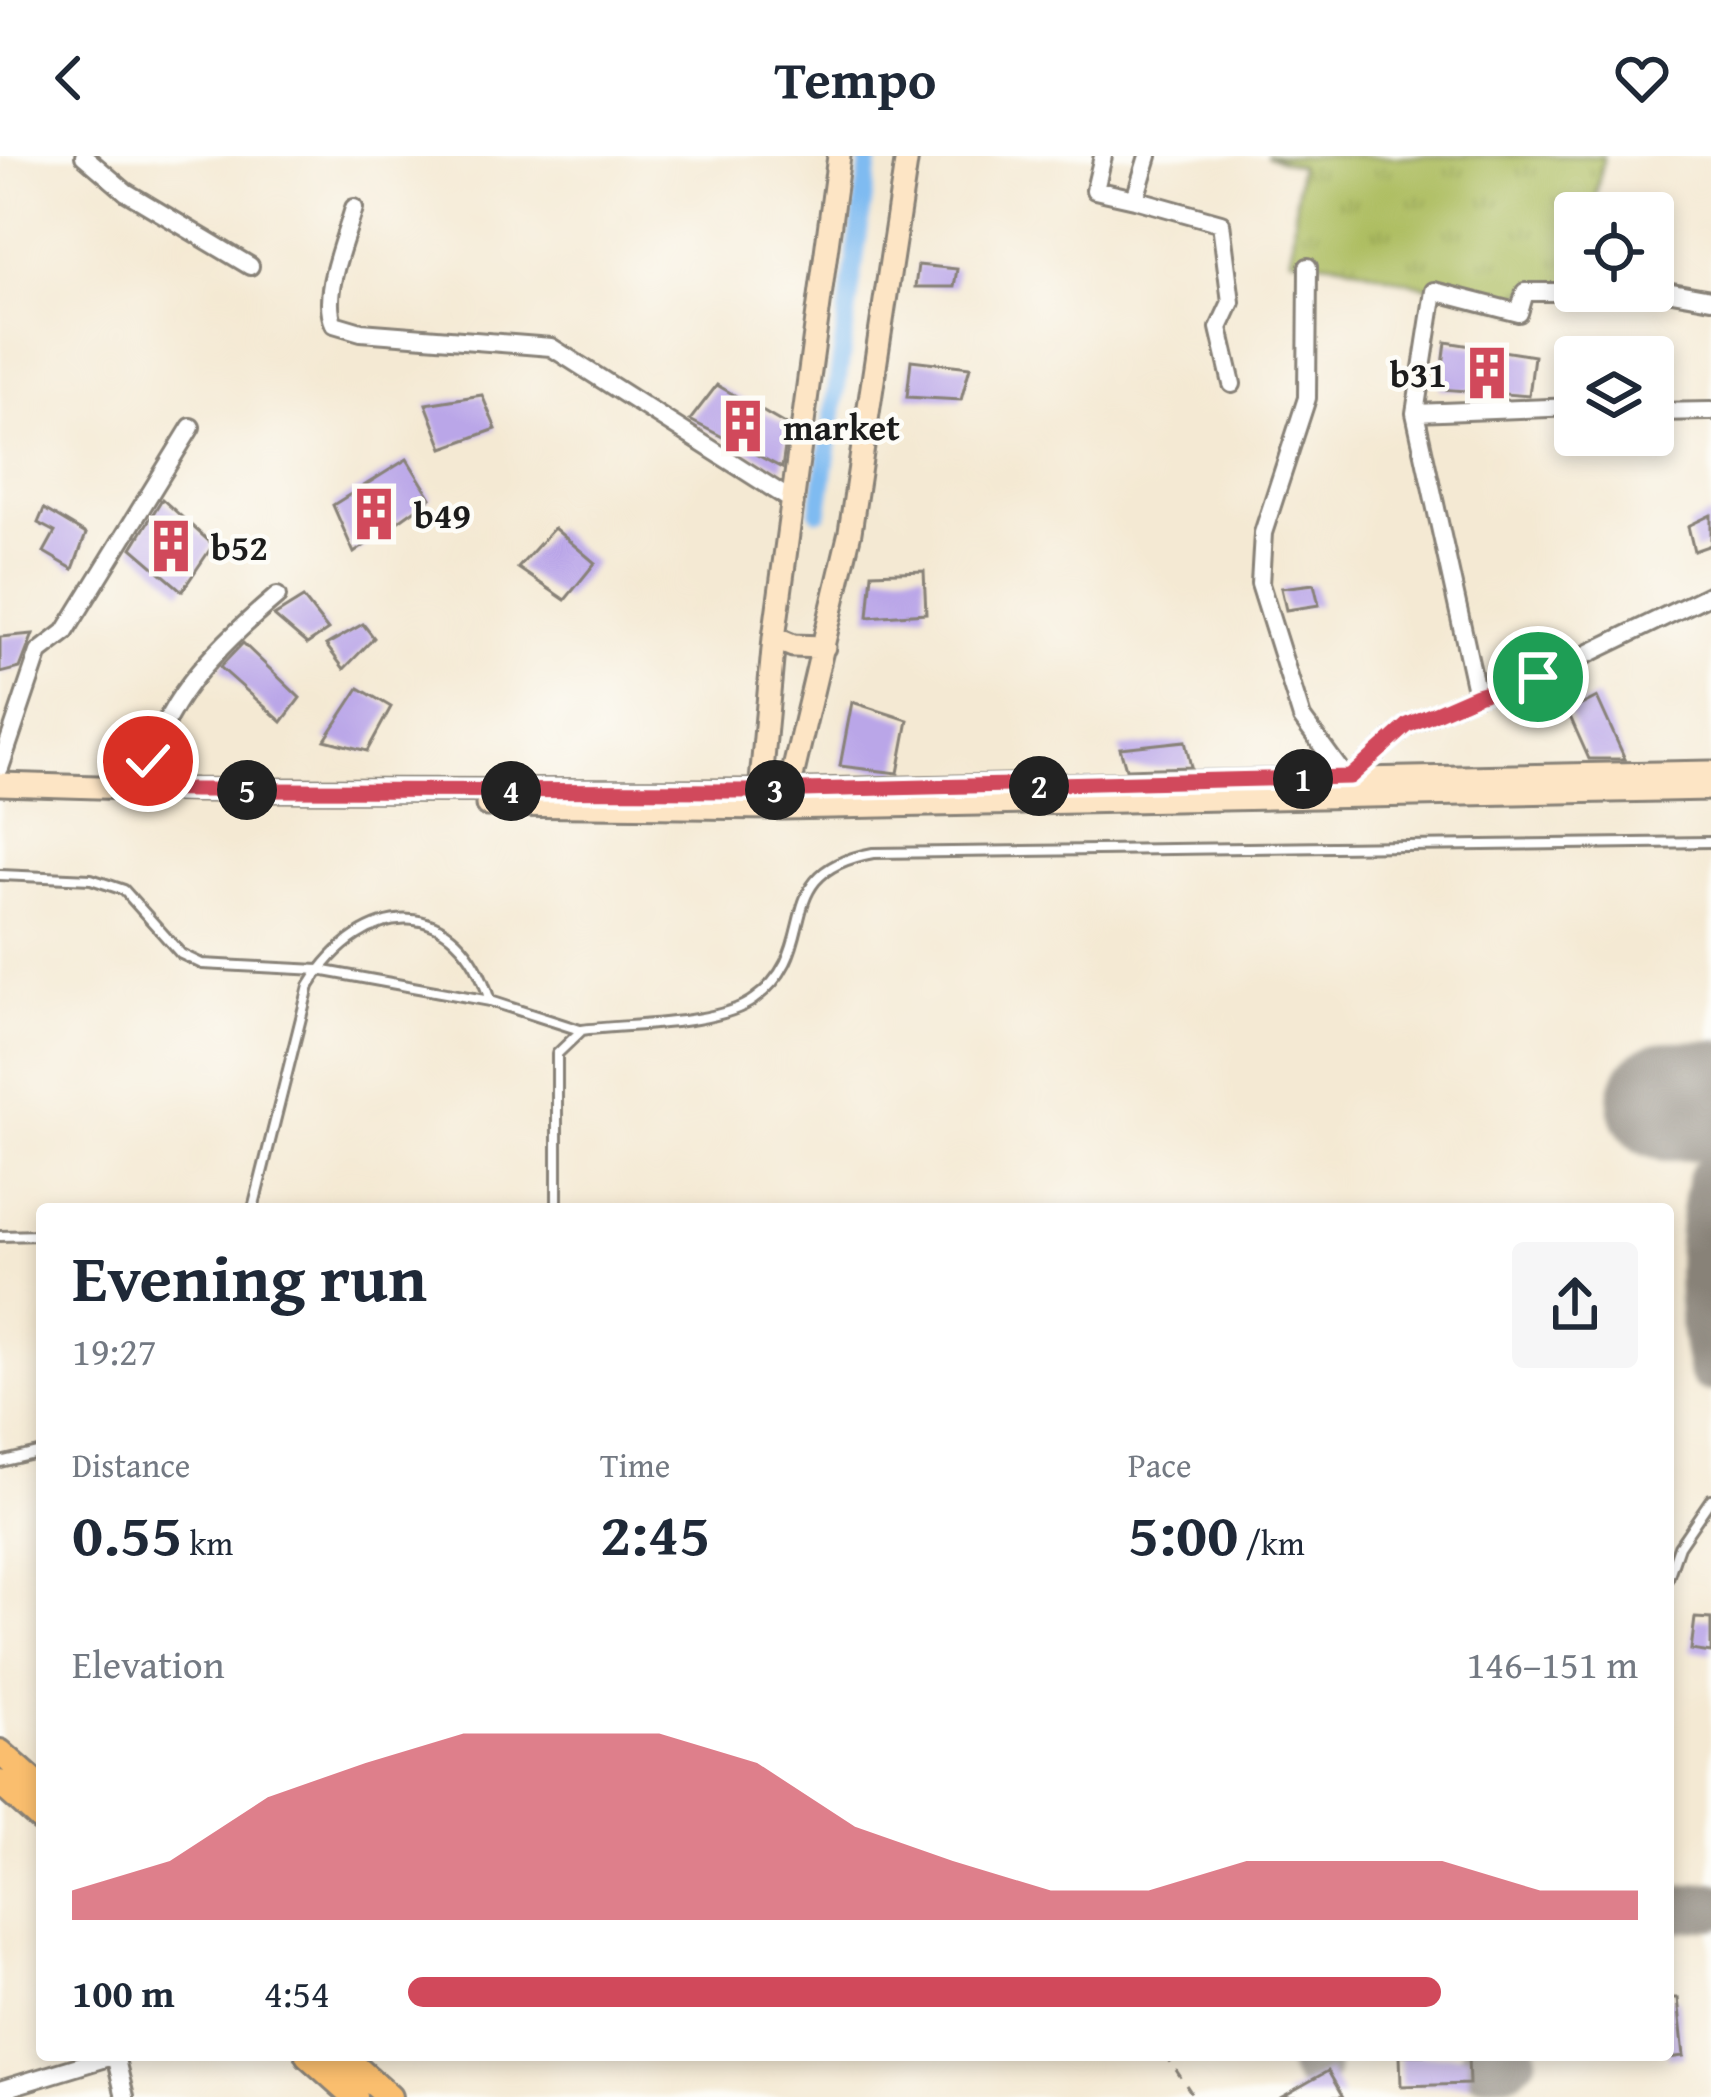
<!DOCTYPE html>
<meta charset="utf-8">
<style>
body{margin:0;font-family:"Gentium Book Plus",serif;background:#f6f6f7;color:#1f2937;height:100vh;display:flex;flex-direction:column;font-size:45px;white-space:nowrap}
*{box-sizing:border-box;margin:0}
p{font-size:39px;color:#747a83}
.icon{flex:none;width:66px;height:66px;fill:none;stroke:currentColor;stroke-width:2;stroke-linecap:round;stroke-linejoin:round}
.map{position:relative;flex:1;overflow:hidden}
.panel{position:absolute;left:36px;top:1047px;width:1638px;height:858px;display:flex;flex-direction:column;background:#fff;border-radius:12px;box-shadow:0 6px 18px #0003}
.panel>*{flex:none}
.buttons{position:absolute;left:1554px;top:36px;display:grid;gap:24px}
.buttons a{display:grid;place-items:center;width:120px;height:120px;border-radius:12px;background:#fff;box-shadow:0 6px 18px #0003;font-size:60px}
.pin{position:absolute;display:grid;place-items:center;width:102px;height:102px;color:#fff;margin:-51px;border:6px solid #fff;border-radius:50%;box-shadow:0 3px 12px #0007}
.km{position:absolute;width:60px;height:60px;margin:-30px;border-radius:50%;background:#222;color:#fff;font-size:33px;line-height:60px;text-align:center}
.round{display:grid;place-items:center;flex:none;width:126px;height:126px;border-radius:12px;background:#f6f6f7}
.overview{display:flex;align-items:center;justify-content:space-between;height:204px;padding:0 36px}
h1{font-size:66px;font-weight:800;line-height:90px}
.figures{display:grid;grid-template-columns:repeat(3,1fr);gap:18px;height:204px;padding:12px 36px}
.figures div{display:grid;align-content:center}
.figures b{font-size:60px;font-weight:800}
.figures small{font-size:33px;font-weight:400}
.figures p{font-size:33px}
.chart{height:336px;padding:24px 36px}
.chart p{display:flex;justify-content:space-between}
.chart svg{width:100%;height:216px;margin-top:12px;fill:#d1495b;opacity:.7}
ul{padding:0 36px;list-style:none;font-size:39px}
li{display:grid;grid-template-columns:192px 144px 1fr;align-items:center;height:90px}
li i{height:30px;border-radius:15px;background:#d1495b}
header{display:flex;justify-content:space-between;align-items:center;height:156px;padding:0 36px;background:#fff;font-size:54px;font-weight:800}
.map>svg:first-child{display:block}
</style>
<header><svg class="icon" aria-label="back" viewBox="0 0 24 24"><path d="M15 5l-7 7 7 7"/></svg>Tempo<svg class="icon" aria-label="heart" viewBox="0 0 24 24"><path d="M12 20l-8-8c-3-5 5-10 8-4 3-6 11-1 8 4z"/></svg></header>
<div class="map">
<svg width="1711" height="1941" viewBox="0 0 1711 1941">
<defs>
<pattern id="grass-tufts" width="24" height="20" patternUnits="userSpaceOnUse" patternTransform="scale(3)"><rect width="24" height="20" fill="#adbd60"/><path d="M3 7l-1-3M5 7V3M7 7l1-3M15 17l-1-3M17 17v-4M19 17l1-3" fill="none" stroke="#94a253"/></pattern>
</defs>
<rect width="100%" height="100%" fill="#fdfcf7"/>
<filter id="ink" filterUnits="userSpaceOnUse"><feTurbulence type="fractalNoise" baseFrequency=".00833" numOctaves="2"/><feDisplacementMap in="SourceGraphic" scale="24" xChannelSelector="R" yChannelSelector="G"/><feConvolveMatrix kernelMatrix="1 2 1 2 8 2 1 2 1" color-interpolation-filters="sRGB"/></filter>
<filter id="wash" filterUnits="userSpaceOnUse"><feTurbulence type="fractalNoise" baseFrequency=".004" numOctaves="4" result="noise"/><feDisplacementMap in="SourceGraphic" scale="48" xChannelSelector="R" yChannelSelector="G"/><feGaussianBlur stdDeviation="2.7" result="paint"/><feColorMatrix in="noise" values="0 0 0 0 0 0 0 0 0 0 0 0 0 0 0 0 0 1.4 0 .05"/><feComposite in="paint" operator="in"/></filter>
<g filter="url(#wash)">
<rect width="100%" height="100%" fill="#f4e9d3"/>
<path fill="url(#grass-tufts)" stroke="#646c3e" stroke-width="3" d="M1266,0h338l-12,57h-17v78h-51l-6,21 -177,-49 -50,-5 8,-92z"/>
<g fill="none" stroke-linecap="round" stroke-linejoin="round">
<path stroke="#7fbbf1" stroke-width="18" d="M819,355l51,-355"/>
<path stroke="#888278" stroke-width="48" d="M1711,1024c-14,60 -13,128 0,188
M1668,1754l43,-4
M1308,1899l6,13
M1482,1907l25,-1 7,-7"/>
<path stroke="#888278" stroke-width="120" d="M1668,945l43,-1"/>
</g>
<g id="blocks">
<path fill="#baa6e8" d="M918,109l39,4 -3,18h-39z
M1446,186l88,14 -5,40 -89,-7z
M911,204l59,7 -9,33 -54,-3z
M717,229l71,41 -6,42 -92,-48z
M482,239l14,34 -53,19 -17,-44z
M407,303l24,39 -77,55 -21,-48z
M162,343l51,46 -31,46 -50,-43z
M44,353l42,25 -13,35 -29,-17 11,-20 -17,-9z
M1711,359v30l-17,6 -6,-25z
M554,372l41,35 -30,37 -47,-32z
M924,415l2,42 -58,4 4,-44z
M1314,428l5,21 -33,5 -5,-22z
M303,442l25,32 -21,14 -33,-28z
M363,468l11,14 -30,31 -18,-24z
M33,478l-13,34 -20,5v-36z
M243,487l57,55 -18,24 -62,-55z
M359,532l32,19 -24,44 -42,-11z
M1597,541l28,62h-36l-21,-47z
M852,546l56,18 -10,53 -58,-7z
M1185,585l6,26 -65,2 -6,-21z
M1695,1462l16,1v34l-20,-3z
M1668,1842h10l6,58 -16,2z
M1400,1899h68l1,29 -68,2z
M1328,1915l15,26h-61l28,-16z"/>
</g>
</g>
<g filter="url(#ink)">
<use href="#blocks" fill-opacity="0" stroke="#888278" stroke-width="3"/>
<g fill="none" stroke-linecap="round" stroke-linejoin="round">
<defs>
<path id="service" d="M0,719l91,4 33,11 57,64 21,10 117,6 171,31 90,29
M253,1053l56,-223c55,-89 149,-93 181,15
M557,1053v-155l25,-24c45,-6 137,-4 172,-31 73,-53 11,-126 119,-146l838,-11
M0,1080l42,-1
M0,1306l42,-10
M1668,1422l11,-32 32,-47"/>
<path id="minor" d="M84,0l42,36 124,74
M1103,0l-8,34 40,9
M1148,0l-13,43 86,24 10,79 -12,26 13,56
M354,52c-8,30 -34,87 -20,116l27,8 190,15 240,153
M1308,111l-1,131 -44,135 -3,51 42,134 43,59
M1653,256l58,-1
M1415,257l160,-6
M1477,539l61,-17 173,-84
M0,612l39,-116 26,-20 126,-205
M1350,621l58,-52 69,-30 -62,-282 19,-122 85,22 6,-21h147l39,7
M143,633c16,-85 69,-138 134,-193
M0,1934l115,-35 10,42"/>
<path id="secondary" d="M774,482l19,8 31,1
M0,628l195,6 566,1 950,-19
M787,642l63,-266 57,-376
M759,648l15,-166 65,-482
M487,649l295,3 929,-19"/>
<path id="primary" d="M0,1596l42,37
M0,1627l42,37
M308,1899l47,42
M342,1899l47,42"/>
</defs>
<use href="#service" stroke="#888278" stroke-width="14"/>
<use href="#minor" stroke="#888278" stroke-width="22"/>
<use href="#secondary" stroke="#888278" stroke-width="27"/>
<use href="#primary" stroke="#888278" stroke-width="30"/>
<path stroke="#888278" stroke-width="3" stroke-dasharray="9 9" stroke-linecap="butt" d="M1166,1899l28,42"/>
<use href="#service" stroke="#fff" stroke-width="8"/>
<use href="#minor" stroke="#fff" stroke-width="16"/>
<use href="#secondary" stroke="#fde5c5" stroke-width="21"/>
<use href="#primary" stroke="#fabe6e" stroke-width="24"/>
</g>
</g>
<g fill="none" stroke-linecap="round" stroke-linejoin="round" filter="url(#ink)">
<defs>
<path id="route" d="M148,605l-5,28 52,1 566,1 589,-14 58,-52 69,-30 61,-18"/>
</defs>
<use href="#route" stroke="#fff" stroke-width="24"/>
<use href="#route" stroke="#d1495b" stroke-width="15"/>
</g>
<defs>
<symbol id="building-bare" viewBox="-9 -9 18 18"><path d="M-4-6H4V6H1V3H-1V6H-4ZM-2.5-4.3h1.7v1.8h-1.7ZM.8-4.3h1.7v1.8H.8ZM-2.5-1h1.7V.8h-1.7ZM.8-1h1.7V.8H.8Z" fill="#d1495b" stroke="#fdfcf7" stroke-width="2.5" paint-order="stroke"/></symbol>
</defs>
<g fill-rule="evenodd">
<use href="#building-bare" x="1449" y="179" width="76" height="76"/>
<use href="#building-bare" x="705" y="232" width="76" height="76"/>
<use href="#building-bare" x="336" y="320" width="76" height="76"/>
<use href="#building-bare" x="133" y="352" width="76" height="76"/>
</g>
<g text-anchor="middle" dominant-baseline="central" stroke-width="9" stroke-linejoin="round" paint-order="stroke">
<g font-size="36" font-weight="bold" fill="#1c1c1c" stroke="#fdfcf7" text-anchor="start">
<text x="1447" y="217" text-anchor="end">b31</text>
<text x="783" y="270">market</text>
<text x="414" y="358">b49</text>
<text x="211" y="390">b52</text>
</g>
</g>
</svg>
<div class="buttons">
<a><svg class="icon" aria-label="locate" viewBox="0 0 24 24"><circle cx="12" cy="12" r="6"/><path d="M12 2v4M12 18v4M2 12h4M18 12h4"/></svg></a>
<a><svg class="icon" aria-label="layers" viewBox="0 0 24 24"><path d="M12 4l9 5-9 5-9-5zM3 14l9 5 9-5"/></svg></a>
</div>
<div class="pin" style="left:1538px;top:521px;background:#1e9e55"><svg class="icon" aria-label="arrive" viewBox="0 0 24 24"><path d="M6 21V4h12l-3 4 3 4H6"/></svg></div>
<div class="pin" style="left:148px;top:605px;background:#d93025"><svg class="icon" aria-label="check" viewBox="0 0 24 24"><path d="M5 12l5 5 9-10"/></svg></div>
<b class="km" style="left:1303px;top:623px">1</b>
<b class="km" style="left:1039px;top:630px">2</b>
<b class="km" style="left:775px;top:634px">3</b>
<b class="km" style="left:511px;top:635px">4</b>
<b class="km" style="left:247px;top:634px">5</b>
<section class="panel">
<div class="overview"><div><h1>Evening run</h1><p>19:27</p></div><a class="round"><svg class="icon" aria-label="share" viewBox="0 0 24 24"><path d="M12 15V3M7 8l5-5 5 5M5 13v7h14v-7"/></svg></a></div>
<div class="figures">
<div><p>Distance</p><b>0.55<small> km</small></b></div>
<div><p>Time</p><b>2:45</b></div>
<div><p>Pace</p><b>5:00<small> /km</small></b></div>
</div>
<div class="chart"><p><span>Elevation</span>146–151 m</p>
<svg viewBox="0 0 160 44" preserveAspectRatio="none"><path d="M0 44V38L10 32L20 19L30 12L40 6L50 6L60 6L70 12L80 25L90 32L100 38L110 38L120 32L130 32L140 32L150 38L160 38V44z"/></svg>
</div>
<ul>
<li><b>100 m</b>4:54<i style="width:84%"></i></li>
</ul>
</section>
</div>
